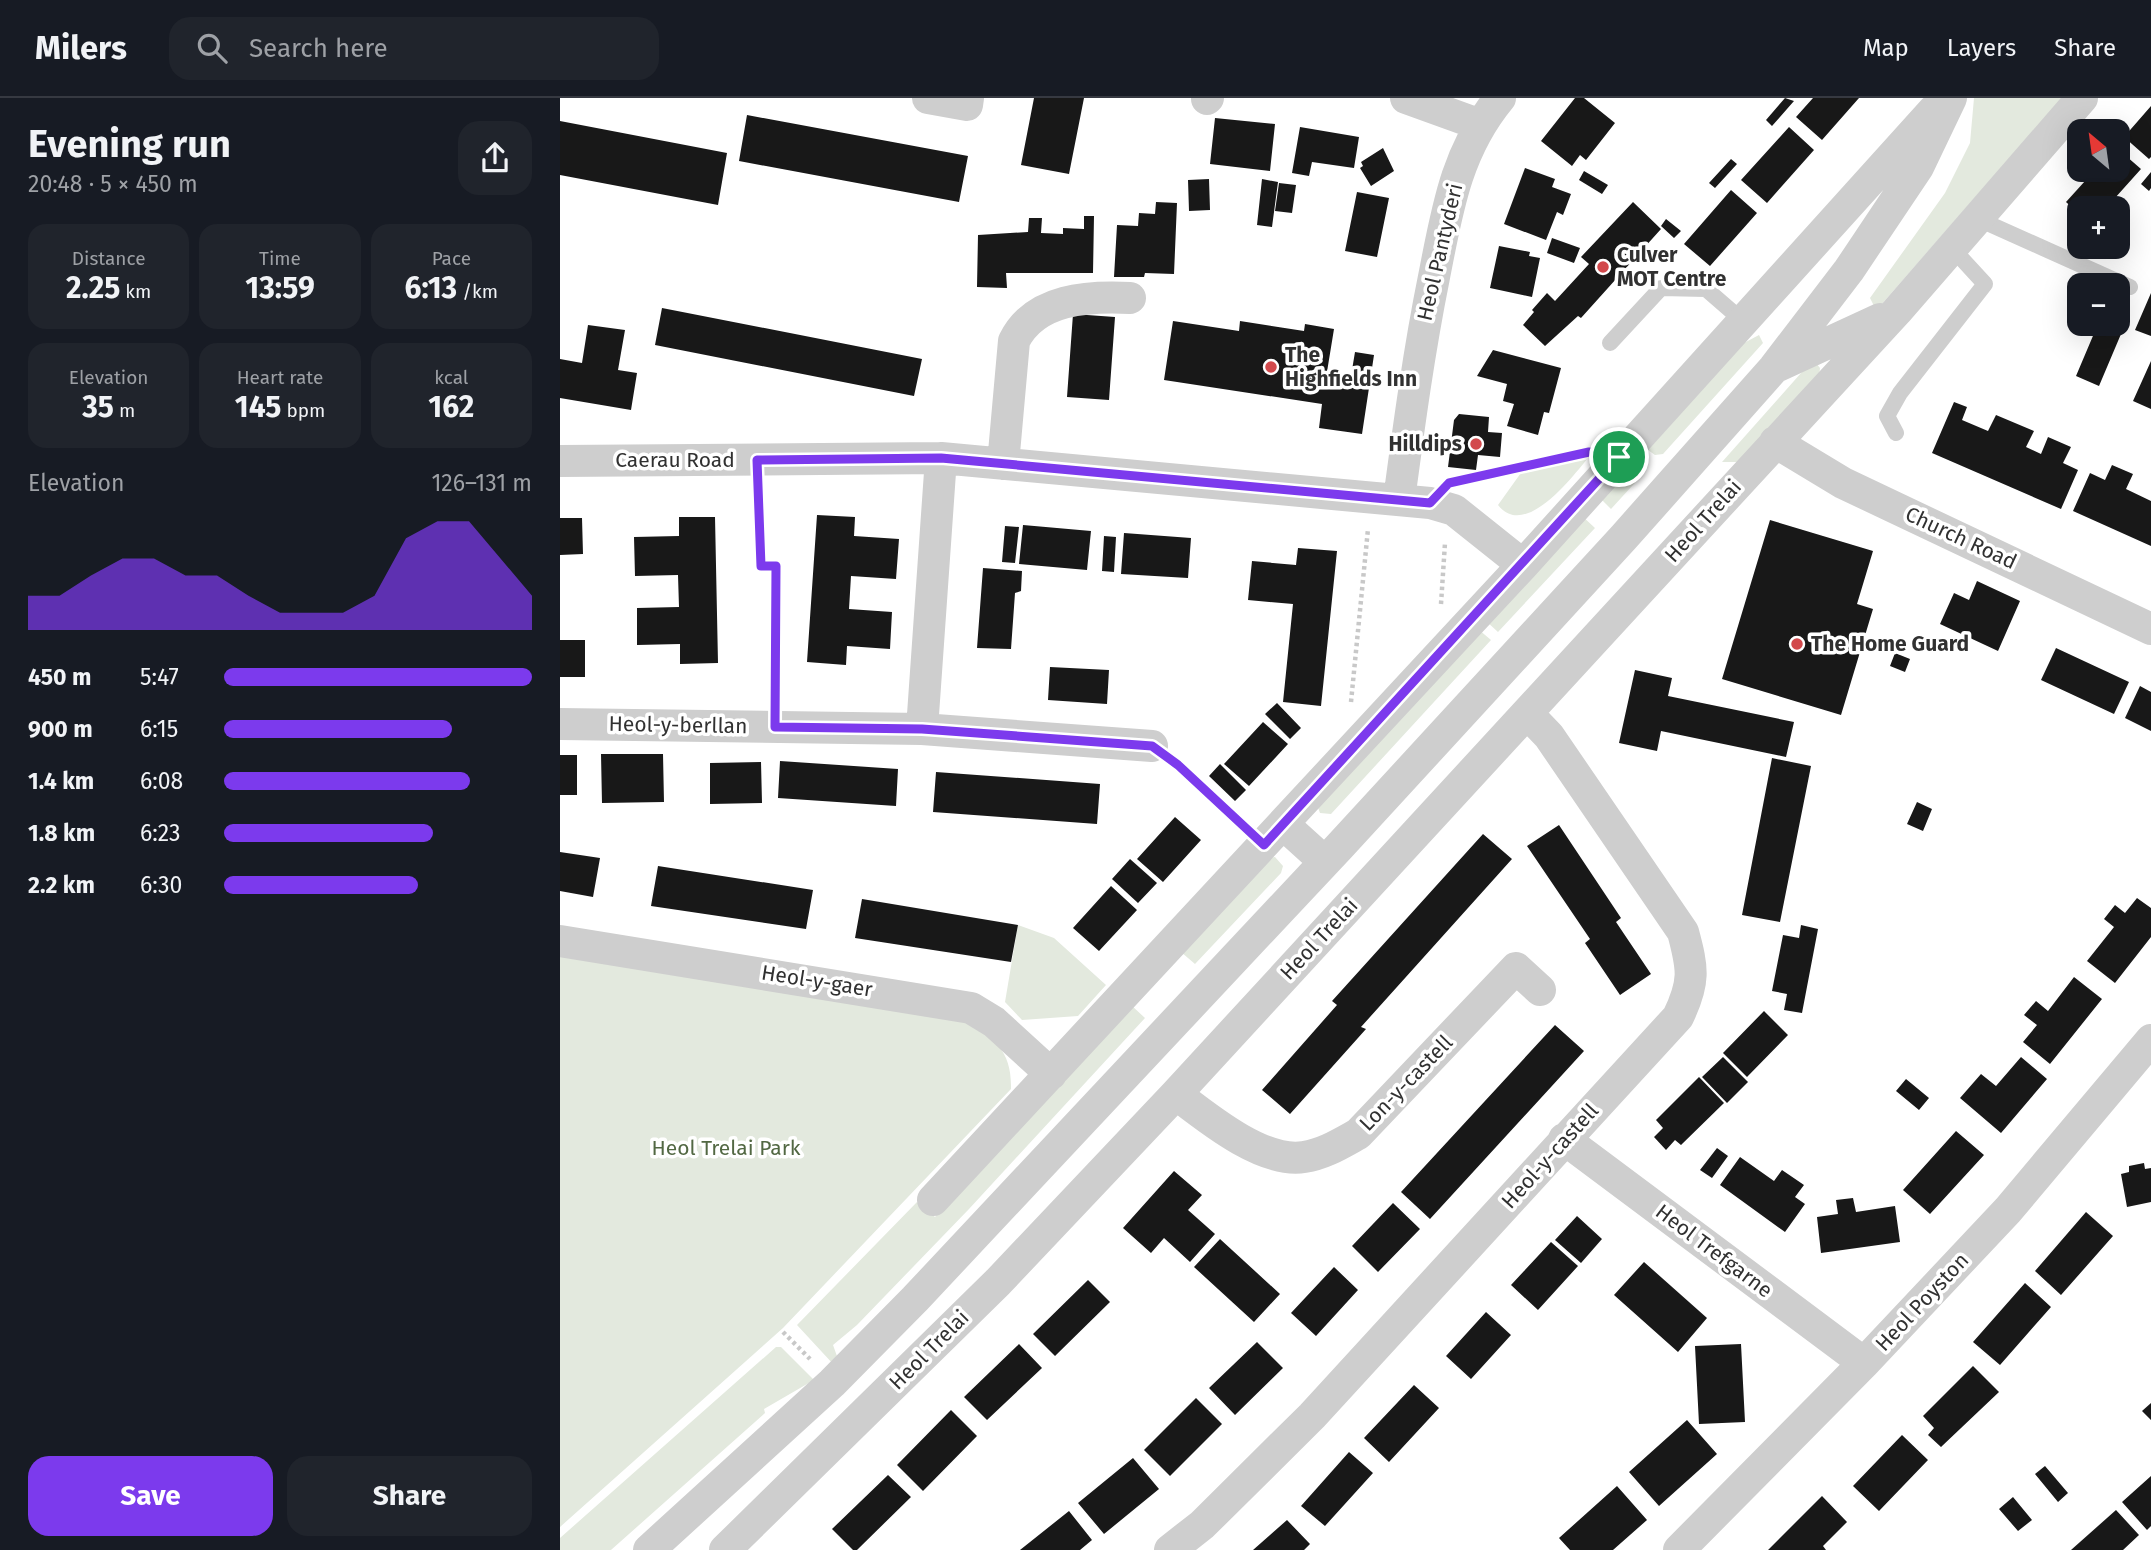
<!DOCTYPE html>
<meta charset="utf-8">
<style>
body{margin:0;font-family:"Fira Sans",sans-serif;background:#20242c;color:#f1f3f6;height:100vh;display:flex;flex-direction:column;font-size:26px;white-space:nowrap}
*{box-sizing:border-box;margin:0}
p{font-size:23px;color:#9ea1a6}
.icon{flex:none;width:38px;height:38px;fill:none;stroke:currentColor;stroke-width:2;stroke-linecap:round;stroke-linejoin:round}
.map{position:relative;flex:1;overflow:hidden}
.side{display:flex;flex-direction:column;background:#171b24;width:560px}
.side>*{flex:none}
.needle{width:46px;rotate:331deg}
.fabs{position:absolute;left:1507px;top:21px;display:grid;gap:14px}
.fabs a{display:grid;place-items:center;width:63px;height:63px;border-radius:14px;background:#171b24;box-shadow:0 7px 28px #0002;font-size:35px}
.pin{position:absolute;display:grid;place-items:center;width:60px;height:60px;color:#fff;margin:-30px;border:4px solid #fff;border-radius:50%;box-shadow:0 2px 7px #0007}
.round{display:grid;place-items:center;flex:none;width:74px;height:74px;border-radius:21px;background:#20242c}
.head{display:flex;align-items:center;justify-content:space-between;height:119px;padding:0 28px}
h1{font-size:38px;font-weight:700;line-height:52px}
.metrics{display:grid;grid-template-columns:repeat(3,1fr);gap:10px;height:119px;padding:7px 28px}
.metrics div{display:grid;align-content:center;border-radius:18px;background:#20242c;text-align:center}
.metrics b{font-size:30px;font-weight:700}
.metrics small{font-size:19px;font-weight:400}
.metrics p{font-size:19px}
.chart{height:196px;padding:14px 28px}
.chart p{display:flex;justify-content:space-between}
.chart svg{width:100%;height:126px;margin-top:7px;fill:#7c3aed;opacity:.7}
.action{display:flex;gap:14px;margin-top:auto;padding:14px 28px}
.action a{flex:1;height:80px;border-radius:21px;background:#7c3aed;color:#fff;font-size:28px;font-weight:700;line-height:80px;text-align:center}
.action a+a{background:#20242c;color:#f1f3f6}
ul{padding:0 28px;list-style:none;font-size:23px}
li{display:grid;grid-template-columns:112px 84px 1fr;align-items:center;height:52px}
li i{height:18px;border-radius:9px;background:#7c3aed}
header{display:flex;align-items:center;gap:42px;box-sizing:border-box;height:98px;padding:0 35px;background:#171b24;border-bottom:2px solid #363941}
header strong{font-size:33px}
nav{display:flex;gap:38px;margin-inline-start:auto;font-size:24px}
.search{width:490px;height:63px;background:#20242c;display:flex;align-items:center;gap:18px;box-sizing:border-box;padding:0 24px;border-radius:21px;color:#9ea1a6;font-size:26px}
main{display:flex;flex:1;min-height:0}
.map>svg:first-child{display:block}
</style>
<header>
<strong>Milers</strong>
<div class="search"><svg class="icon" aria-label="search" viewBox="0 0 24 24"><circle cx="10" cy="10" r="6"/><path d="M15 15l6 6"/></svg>Search here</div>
<nav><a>Map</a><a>Layers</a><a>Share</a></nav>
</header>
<main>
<section class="side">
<div class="head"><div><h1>Evening run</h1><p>20:48 · 5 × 450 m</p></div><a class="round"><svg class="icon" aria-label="share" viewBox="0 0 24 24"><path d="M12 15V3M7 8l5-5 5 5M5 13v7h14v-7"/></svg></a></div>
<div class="metrics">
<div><p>Distance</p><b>2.25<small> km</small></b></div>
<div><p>Time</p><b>13:59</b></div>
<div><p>Pace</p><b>6:13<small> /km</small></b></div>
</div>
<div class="metrics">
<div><p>Elevation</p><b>35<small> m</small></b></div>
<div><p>Heart rate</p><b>145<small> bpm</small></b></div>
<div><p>kcal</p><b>162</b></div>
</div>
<div class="chart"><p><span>Elevation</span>126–131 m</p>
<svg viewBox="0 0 160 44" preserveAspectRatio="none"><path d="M0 44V32L10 32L20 25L30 19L40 19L50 25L60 25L70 32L80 38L90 38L100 38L110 32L120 12L130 6L140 6L150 19L160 32V44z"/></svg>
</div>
<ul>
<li><b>450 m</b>5:47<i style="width:100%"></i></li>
<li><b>900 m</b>6:15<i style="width:74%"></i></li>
<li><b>1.4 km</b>6:08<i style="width:80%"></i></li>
<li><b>1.8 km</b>6:23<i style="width:68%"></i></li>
<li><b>2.2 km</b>6:30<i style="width:63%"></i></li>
</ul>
<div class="action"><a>Save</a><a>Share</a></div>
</section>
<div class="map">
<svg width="1591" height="1452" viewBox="0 0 1591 1452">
<rect width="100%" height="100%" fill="#fff"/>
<path fill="#e3e9de" d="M1414,0h88l-181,207 -7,1 -4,-8 75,-105 25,-50z
M1199,237l4,8 -100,111 -8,1 -7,-5 94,-106z
M1256,265l4,5 -1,10 -78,84h-19l87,-98z
M1028,360c-15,18 -63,82 -90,47l25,-35z
M1075,371l8,5 -32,35 -12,-12 21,-23z
M1021,417l14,13 -97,104 -12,-11z
M918,531l13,11 -160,174 -11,-1 -3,-8z
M715,759l8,9 -2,7 -86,91 -14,-12 88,-94z
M458,827l36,13 52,47 -28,31 -56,4 -17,-18z
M0,857l405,65c30,19 47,31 46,69l-228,239 -223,199z
M571,907l14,13 -176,191 -112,116 -24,20 5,14 -4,6 -37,-40 120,-123 18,15z
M216,1249h5l33,33 -50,29 1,4 -154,137h-51v-12z"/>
<path fill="#181818" d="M474,0h50l-15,76 -48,-9z
M1015,0h9l31,25 -29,37 -6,-5 -8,11 -31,-25z
M1225,0l9,3 -22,25 -6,-6z
M1253,0h46l-37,42 -26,-23z
M1591,8v51l-2,2 -25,-22z
M187,17l221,41 -9,46 -220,-41z
M655,20l60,6 -5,47 -60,-7z
M0,23l167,32 -9,52 -158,-30z
M740,29l59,10 -5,31 -42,-6 -3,14 -17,-3z
M1229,29l25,23 -47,53 -26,-23z
M823,50l11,23 -23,15 -11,-18 3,-2 -2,-4z
M1558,51l23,20 -35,39h-27v6l-13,-12 29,-32h23z
M1171,61l6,5 -22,24 -6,-5z
M965,70l30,11 -3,8 19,7 -8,21 -6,-3 -11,28 -42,-16z
M1024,73l24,14 -6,9 -23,-14z
M1591,74v16l-2,3 -8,-7z
M649,81l1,31 -21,1 -1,-31z
M702,81l16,3 -6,45 -15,-2z
M719,85l17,2 -4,28 -17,-2z
M1171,92l26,23 -47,53 -26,-22z
M797,94l32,6 -12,59 -32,-6z
M596,104l21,1 -3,71 -29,-1 -1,4h-30l3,-52 21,1 1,-13 16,1z
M1073,104l28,27 -80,89 -3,-2 -33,30 -22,-21 11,-13 -2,-2 15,-17 8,8 34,-37 -8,-7z
M524,118h10l-1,57h-87l1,15 -30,-1 1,-52 50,-3 1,-14h13l-1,15 22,1v-6l21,1z
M1106,121l15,12 -7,7 -13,-12z
M992,140l28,10 -6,15 -27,-10z
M939,148l31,6 -1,4 11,2 -8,39 -42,-9z
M1591,195v43l-16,-6z
M102,210l260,51 -8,37 -259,-51z
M513,216l42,3 -6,83 -42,-3z
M613,223l66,10 1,-10 64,10 1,-7 29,5 -9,55 24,4 6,-36 19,3 -12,79 -43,-6 3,-24 -158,-24z
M1538,226l23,10 -22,52 -23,-10z
M28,227l37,5 -7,40 19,3 -6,37 -71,-12v-39l22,4z
M933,252l68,18 -12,45 -5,-1 -6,23 -31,-9 7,-22 -11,-3 4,-17 -30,-8z
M1591,263v48l-18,-8z
M1394,304l13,5 -5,13 26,11 8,-16 38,16 -8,16 15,7 7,-17 23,10 -8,16 15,7 -17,39 -129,-56z
M899,316l30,3 -1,15 14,1 -2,24 -22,-2 -2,15 -28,-3 6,-47z
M1552,367l21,9 -7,15 25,12v45l-78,-35 17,-38 15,7z
M257,417l38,2 -1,19 45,3 -3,40 -45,-3 -2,33 43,3 -2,37 -43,-3 -1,19 -39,-3z
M119,419h36l3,146 -38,1v-20l-43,1v-37l42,-1 -1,-32 -43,1 -1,-39 45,-1z
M0,420h22l1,36 -23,1z
M1210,422l103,31 -16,53 16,5 -32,106 -119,-36z
M463,427l68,6 -4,39 -68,-6z
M445,428l14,1 -4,36 -13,-1z
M564,435l67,5 -3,40 -67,-4z
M544,438l12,1 -2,35 -12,-1z
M738,450l39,3 -16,155 -38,-4 10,-98 -45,-4 4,-39 44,4z
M423,470l39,3 -1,20 -6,2 -4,56 -34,-1z
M1417,483l43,20 -22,50 -58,-27 14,-31 15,7z
M0,542h25v37h-25z
M1496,550l73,34 -15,32 -73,-34z
M1335,555l15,6 -5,13 -15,-6z
M490,569l59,3 -2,34 -59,-4z
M1075,572l37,8 -4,18 126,26 -8,35 -125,-26 -4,20 -38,-8z
M1580,588l11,6v39l-26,-13z
M717,605l24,25 -11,11 -25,-25z
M703,624l25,22 -39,42 -25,-22z
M41,656h62l1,48 -62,1z
M0,657h17v40h-17z
M1212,660l39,8 -31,156 -38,-7z
M220,663l118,8 -2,37 -118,-8z
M201,664l1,41 -52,1v-41z
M660,666l26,26 -11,11 -26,-25z
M376,674l164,12 -3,40 -164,-12z
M1357,704l15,7 -9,22 -16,-7z
M615,719l26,23 -38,42 -26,-23z
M999,727l62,93 -5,4 35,52 -31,21 -35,-52 5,-4 -63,-93z
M923,736l29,25 -151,168 5,2 -76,85 -28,-24 75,-85 -5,-4z
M0,754l40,6 -7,39 -33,-6z
M570,761l27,24 -19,20 -26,-24z
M98,768l155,24 -7,39 -155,-23z
M551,788l26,24 -38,41 -26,-23z
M1577,800l14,10v29l-36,46 -28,-22 27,-34 -10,-8 11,-14 10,8z
M302,801l156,26 -7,37 -156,-24z
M1241,827l17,4 -16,84 -18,-3 3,-16 -15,-3 11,-56 16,3z
M1514,879l28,22 -52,65 -27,-22 14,-17 -13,-10 12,-14 12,10z
M1204,913l24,24 -41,42 -24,-24z
M995,927l29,26 -154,168 -29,-27z
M1163,959l25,25 -21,21 -25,-26z
M1461,959l26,22 -46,54 -41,-35 21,-24 15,12z
M1139,979l25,26 -43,42 -6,-5 -9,10 -12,-13 9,-9 -7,-8z
M1346,981l23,19 -10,12 -23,-19z
M1396,1033l28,24 -54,59 -27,-24z
M1157,1050l11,8 -16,22 -12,-8z
M1180,1059l34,24 8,-11 22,15 -9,12 10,7 -20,28 -65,-47z
M1584,1065l1,6 6,-1v34l-24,5 -6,-33 8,-2v-6z
M614,1073l28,24 -14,15 27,24 -25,28 -26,-24 -13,15 -28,-25z
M1293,1100l3,14 39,-6 5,36 -79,11 -4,-36 21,-3 -2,-14z
M833,1105l27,26 -42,43 -26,-26z
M1526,1114l27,24 -52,59 -26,-24z
M1017,1118l25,23 -21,24 -26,-23z
M660,1141l60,55 -26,28 -60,-55z
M991,1144l27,24 -40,44 -27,-25z
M1084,1164l63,56 -29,34 -64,-57z
M774,1169l24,23 -42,46 -25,-23z
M528,1182l22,22 -55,54 -22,-22z
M1465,1185l26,24 -51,58 -27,-23z
M926,1214l25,23 -40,44 -25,-23z
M697,1244l26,26 -48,47 -26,-27z
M459,1246l23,24 -55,52 -23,-23z
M1181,1246l4,78 -46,2 -4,-78z
M1413,1268l26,26 -58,55 -13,-12 6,-7 -11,-12z
M854,1287l25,23 -50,54 -25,-24z
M636,1300l26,26 -52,52 -26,-26z
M1591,1305v17l-9,-9z
M391,1312l26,26 -54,55 -26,-26z
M1127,1322l30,34 -58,52 -30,-34z
M1342,1337l26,25 -49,51 -26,-25z
M789,1354l24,21 -48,53 -24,-20z
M573,1360l26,31 -55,45 -26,-31z
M1485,1368l23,27 -10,9 -23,-28z
M328,1377l23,22 -54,53h-4l-21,-21z
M1591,1378v50l-4,4 -25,-28z
M1057,1388l30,34 -34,30h-43l-11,-12z
M1262,1398l25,26 -24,24 3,4h-58z
M1453,1399l19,23 -14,11 -19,-22z
M1556,1412l23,25 -16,15h-52z
M509,1413l23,29 -12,10h-60z
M727,1422l23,24 -6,6h-51z"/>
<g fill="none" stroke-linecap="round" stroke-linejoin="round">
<path stroke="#c8c8c8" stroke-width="4.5" stroke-dasharray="3.5 3.5" stroke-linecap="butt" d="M906,381l115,-25
M198,394l3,74h15l-1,130
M881,506l4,-61
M791,604l17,-173
M617,666l63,58
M223,1234l27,27"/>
<path stroke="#cecece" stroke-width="16" d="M1416,120l154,69
M1050,245l51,-55 45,1 38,33
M1336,335l-9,-17 13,-23 85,-109 -34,-37"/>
<path stroke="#cecece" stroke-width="32" d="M368,0l39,7 1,-7
M846,0l72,26
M647,1l1,-1
M1218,268l102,-47
M1215,344l68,41 308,146
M0,363l381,-3 489,45 24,7 69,55
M443,366l11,-123c21,-43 75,-45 116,-43
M839,402c10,-75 20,-149 35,-223 13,-66 22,-126 66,-179
M0,626l362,5 230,17
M362,631l19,-271
M723,726l42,38
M0,843l411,67 23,14 57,52
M616,996c30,23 87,70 128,63 20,-3 36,-13 54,-23l158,-166 24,22
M1004,1041l300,224
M373,1102l590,-635 410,-454
M89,1452l183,-167 83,-84 425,-453 284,-309 150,-169 75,-98 69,-103 33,-69
M165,1452l273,-268 178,-188 721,-783 185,-213
M610,1452l32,-25 110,-109 366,-399c17,-35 15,-48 5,-85l-134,-196 -22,-23
M1119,1452l185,-187 144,-153 143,-170"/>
</g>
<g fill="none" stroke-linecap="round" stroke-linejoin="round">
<defs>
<path id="route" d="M1029,354l30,5 -355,388 -86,-80 -26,-19 -230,-17 -147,-2 1,-161h-15l-4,-106 184,-2 489,45 19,-20z"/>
</defs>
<use href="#route" stroke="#fff" stroke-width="14"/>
<use href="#route" stroke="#7c3aed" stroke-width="9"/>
</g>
<g fill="#d2494c" stroke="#fff" stroke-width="2.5">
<circle cx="1043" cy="169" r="7"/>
<circle cx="711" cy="269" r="7"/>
<circle cx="916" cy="346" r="7"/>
<circle cx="1237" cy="546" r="7"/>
</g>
<g text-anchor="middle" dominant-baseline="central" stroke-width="7" stroke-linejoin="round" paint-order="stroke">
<g font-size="21" fill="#313131" stroke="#fff">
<text transform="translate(880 154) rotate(-77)">Heol Pantyderi</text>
<text x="115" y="362">Caerau Road</text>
<text transform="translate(1143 423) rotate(-48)">Heol Trelai</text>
<text transform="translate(1401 440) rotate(25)">Church Road</text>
<text transform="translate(118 627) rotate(1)">Heol-y-berllan</text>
<text transform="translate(759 841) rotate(-47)">Heol Trelai</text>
<text transform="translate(257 883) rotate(9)">Heol-y-gaer</text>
<text transform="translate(846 985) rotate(-46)">Lon-y-castell</text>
<text transform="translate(990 1058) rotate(-48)">Heol-y-castell</text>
<text transform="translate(1154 1153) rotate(37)">Heol Trefgarne</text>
<text transform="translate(1362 1204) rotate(-47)">Heol Poyston</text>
<text transform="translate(369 1252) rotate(-45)">Heol Trelai</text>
</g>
<g font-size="21" font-weight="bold" fill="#313131" stroke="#fff" text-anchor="start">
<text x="1057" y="157">Culver<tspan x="1057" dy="24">MOT Centre</tspan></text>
<text x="725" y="257">The<tspan x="725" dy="24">Highfields Inn</tspan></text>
<text x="902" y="346" text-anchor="end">Hilldips</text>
<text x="1251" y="546">The Home Guard</text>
</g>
<g font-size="21" fill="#526843" stroke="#fff">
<text x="166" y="1050">Heol Trelai Park</text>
</g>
</g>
</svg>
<div class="fabs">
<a><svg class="needle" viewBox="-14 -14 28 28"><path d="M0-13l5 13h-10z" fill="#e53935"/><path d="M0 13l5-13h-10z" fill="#9ea1a6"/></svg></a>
<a>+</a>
<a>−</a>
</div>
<div class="pin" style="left:1059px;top:359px;background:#1e9e55"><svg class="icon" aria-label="arrive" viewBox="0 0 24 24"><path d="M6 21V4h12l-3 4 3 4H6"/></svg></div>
</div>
</main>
